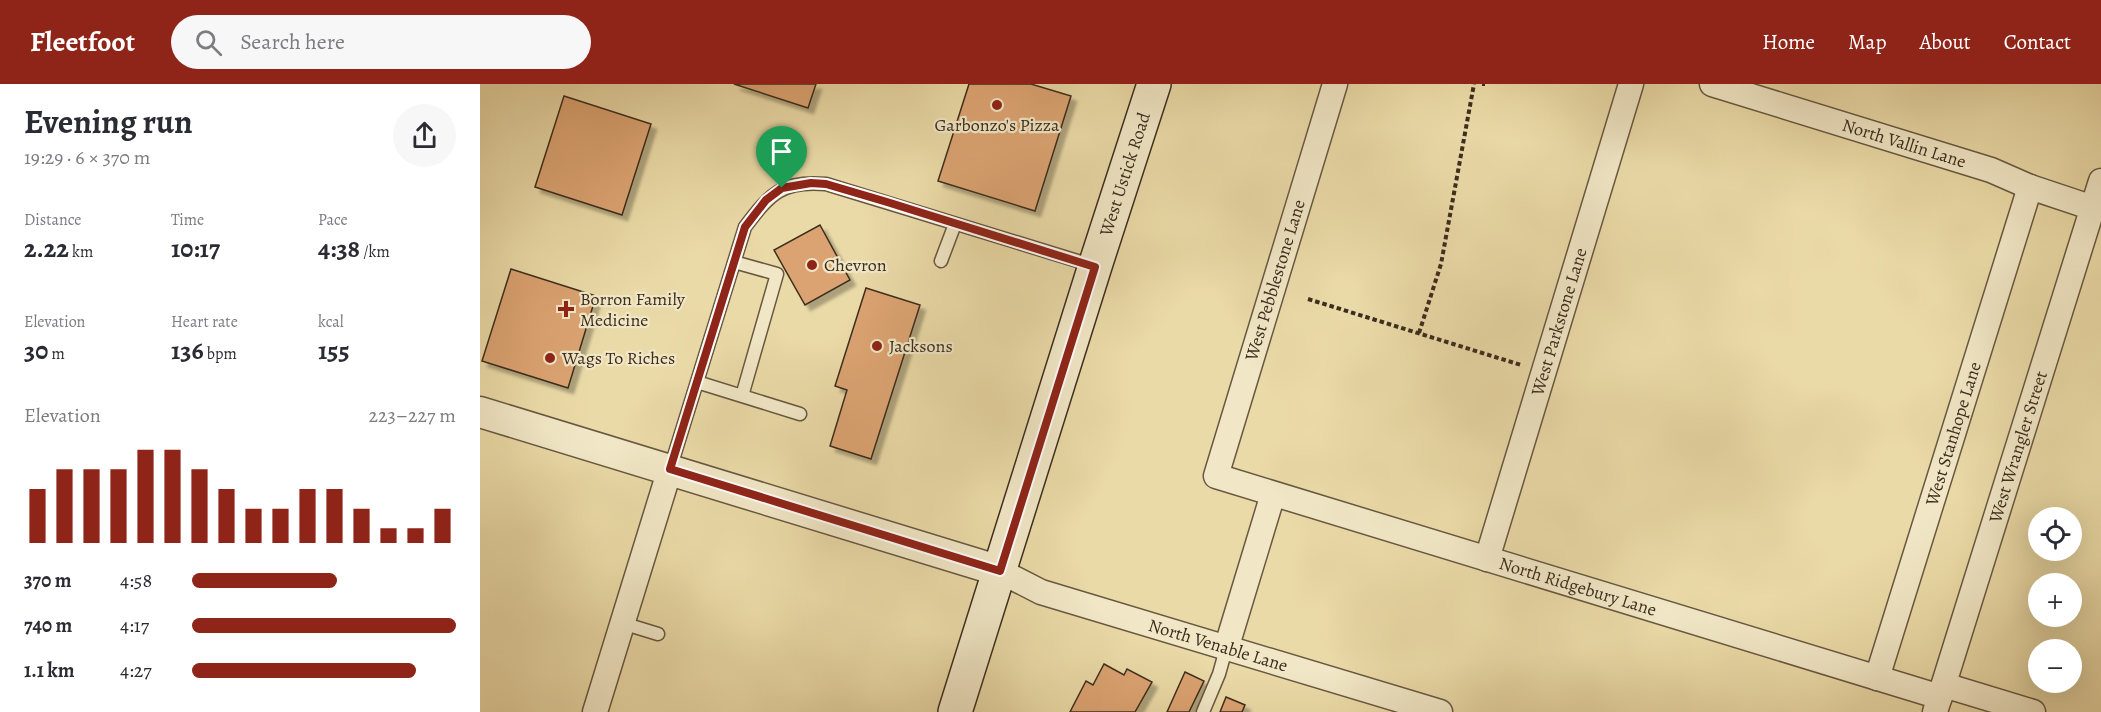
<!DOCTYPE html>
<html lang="en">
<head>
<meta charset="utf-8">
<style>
  :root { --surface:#fff; --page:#f7f7f7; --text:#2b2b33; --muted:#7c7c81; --accent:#8f2418 }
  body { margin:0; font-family:Alegreya,serif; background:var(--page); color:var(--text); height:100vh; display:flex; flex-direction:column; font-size:22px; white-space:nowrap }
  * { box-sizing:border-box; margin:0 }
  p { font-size:20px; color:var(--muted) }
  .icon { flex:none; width:33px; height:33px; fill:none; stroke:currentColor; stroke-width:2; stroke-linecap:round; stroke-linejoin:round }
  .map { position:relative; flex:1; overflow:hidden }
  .sheet { display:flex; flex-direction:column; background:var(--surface); width:480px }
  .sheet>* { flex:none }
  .buttons { position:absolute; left:1548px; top:423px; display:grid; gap:12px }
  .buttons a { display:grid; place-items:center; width:54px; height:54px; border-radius:50%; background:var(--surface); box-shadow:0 6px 24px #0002; font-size:30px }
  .pin { position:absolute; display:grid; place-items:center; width:51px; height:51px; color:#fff; margin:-62px -26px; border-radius:50% 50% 50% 0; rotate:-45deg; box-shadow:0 0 6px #0007 }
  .pin .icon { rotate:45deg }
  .round { display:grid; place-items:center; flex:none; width:63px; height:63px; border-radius:32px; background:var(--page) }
  .overview { display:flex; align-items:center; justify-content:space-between; height:102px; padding:0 24px }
  h1 { font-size:33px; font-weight:700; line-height:45px }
  .stats { display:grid; grid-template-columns:repeat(3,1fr); gap:9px; height:102px; padding:6px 24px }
  .stats div { display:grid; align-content:center }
  .stats b { font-size:26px; font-weight:700 }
  .stats small { font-size:16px; font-weight:400 }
  .stats p { font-size:16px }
  .chart { height:168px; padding:12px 24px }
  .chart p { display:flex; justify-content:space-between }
  .chart svg { width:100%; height:108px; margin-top:6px; stroke:var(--accent); stroke-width:6 }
  ul { padding:0 24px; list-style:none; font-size:20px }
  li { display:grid; grid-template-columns:96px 72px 1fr; align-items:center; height:45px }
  li i { height:15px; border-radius:8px; background:var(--accent) }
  header { display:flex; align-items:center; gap:36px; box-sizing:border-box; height:84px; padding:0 30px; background:var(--accent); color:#fff }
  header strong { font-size:28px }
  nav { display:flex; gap:33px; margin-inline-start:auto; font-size:21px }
  .search { width:420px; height:54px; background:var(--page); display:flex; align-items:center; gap:15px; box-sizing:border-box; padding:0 21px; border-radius:33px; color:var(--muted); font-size:22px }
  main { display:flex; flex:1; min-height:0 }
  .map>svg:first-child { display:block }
  .building { fill:#dca372; stroke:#3c2d1f; stroke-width:1.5; filter:url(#shadow) }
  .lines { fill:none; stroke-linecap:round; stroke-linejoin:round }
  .service-casing { stroke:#685841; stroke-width:15 }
  .minor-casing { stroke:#685841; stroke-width:27 }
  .tertiary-casing { stroke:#685841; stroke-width:33 }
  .secondary-casing { stroke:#3c2d1f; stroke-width:36 }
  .path { stroke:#3c2d1f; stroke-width:4; stroke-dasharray:4.5 3; stroke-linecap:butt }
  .service { stroke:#f1e7c6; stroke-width:12 }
  .minor { stroke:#f1e7c6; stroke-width:24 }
  .tertiary { stroke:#f1e7c6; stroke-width:30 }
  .secondary { stroke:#f1e7c6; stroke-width:33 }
  .route-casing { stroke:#fff; stroke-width:12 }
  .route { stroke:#8f2418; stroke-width:8 }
  .poi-dot { fill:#8f2418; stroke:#f1e7c6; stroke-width:2 }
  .labels { text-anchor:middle; stroke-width:4.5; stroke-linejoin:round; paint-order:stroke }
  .poi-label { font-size:18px; fill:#3c2d1f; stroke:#f1e7c6; text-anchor:start }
  .street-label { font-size:18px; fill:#3c2d1f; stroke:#f1e7c6 }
</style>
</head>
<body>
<header>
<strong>Fleetfoot</strong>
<div class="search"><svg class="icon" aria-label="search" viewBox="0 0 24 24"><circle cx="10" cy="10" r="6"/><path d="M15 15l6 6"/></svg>Search here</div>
<nav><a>Home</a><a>Map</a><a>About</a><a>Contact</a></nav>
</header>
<main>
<section class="sheet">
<div class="overview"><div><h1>Evening run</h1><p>19:29 · 6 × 370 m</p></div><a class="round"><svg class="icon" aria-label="share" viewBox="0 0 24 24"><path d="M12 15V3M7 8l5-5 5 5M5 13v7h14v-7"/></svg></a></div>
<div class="stats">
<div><p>Distance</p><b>2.22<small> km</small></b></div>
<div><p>Time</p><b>10:17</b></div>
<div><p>Pace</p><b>4:38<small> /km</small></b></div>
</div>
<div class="stats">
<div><p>Elevation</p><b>30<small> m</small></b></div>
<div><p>Heart rate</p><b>136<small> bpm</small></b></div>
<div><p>kcal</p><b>155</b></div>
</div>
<div class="chart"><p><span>Elevation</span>223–227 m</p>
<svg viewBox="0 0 160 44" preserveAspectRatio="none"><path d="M5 44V22M15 44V14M25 44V14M35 44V14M45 44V6M55 44V6M65 44V14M75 44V22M85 44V30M95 44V30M105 44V22M115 44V22M125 44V30M135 44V38M145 44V38M155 44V30"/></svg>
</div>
<ul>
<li><b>370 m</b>4:58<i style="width:55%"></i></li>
<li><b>740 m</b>4:17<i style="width:100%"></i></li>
<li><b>1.1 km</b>4:27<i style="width:85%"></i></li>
</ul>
</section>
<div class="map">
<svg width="1621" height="628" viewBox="0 0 1621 628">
  <defs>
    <filter id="shadow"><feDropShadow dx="5.5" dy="5.5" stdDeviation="1.5" flood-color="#0004"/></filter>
  </defs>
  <rect width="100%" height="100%" fill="#eadaa7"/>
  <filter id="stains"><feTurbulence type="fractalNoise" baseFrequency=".00333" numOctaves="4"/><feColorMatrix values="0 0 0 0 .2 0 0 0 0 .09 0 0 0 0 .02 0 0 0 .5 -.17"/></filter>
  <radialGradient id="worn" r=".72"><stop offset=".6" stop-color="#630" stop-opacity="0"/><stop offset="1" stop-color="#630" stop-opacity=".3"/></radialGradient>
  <path class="building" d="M254,0h82l-8,24z
    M489,0h62l40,12 -36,115 -97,-30z
    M84,12l87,28 -29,91 -87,-28z
    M340,141l30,55 -45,25 -31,-55z
    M31,185l85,27 -28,92 -86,-27z
    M386,204l54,17 -49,154 -41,-13 17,-56 -12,-4z
    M624,580l20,11 3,-6 25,13 -17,30h-65l16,-31 7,4z
    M705,588l19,9 -15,31h-22z
    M746,613l19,8 -3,7h-22z"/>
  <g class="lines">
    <defs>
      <path id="service" d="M461,177l14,-37
        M254,178l43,12 -35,122
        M217,298l103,32
        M190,385l75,-242c25,-33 37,-47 81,-43l268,82
        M142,539l36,11
        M723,628l16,-38 7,-25"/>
      <g id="minor">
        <path id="s1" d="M855,0l-119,392 724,221"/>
        <path id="s2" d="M1232,0l279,86 39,17 63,21"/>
        <path id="s3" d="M1007,475l144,-475"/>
        <path id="s4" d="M520,487l41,21 399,120"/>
        <path d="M746,565l47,-155"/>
        <path id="s5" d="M1397,594l153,-491"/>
        <path d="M1464,601l89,27"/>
        <path d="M115,628l75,-243"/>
        <path id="s6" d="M1455,628l166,-531"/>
      </g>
      <path id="tertiary" d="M0,328l520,159"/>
      <g id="secondary">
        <path id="s7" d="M475,628l140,-446 59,-182"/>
      </g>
    </defs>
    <use href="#service" class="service-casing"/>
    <use href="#minor" class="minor-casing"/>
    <use href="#tertiary" class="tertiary-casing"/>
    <use href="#secondary" class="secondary-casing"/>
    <path class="path" d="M1002,0h3
      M828,215l213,66
      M939,249l22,-69 33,-180"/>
    <use href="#service" class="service"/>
    <use href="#minor" class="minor"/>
    <use href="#tertiary" class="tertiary"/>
    <use href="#secondary" class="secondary"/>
  </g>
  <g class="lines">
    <defs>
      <path id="route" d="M331,99l15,1 61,18 208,65 -95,304 -330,-102 75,-242 21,-27 16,-12z"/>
    </defs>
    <use href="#route" class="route-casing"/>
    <use href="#route" class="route"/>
  </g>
  <g class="poi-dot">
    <circle cx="517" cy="21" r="6"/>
    <circle cx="332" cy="181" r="6"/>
    <path d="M83 216h6v6h6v6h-6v6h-6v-6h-6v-6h6z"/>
    <circle cx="397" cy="262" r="6"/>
    <circle cx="70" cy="274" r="6"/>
  </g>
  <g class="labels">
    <g class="poi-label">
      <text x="517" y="47" text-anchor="middle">Garbonzo's Pizza</text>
      <text x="344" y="187">Chevron</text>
      <text x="100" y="221">Borron Family<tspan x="100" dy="21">Medicine</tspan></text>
      <text x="409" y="268">Jacksons</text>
      <text x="82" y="280">Wags To Riches</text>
    </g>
    <g class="street-label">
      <text dy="6" stroke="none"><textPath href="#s2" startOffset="201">North Vallin Lane</textPath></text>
      <text dy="6" stroke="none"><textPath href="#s7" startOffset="564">West Ustick Road</textPath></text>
      <text transform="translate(795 196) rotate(-73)" y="6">West Pebblestone Lane</text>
      <text dy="6" stroke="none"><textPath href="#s3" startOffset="248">West Parkstone Lane</textPath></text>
      <text dy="6" stroke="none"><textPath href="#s5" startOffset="256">West Stanhope Lane</textPath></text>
      <text dy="6" stroke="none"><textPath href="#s6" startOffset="278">West Wrangler Street</textPath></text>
      <text dy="6" stroke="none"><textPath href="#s1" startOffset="788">North Ridgebury Lane</textPath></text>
      <text dy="6" stroke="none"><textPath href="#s4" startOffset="231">North Venable Lane</textPath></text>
    </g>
  </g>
  <rect width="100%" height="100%" filter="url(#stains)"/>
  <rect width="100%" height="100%" fill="url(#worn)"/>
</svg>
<div class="buttons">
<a><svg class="icon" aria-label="locate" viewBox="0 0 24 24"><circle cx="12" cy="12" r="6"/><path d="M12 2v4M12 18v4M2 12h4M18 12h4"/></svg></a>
<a>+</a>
<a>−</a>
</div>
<div class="pin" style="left:302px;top:104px;background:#1e9e55"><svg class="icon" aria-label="arrive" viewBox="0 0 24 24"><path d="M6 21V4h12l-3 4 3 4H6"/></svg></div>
</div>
</main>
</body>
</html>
